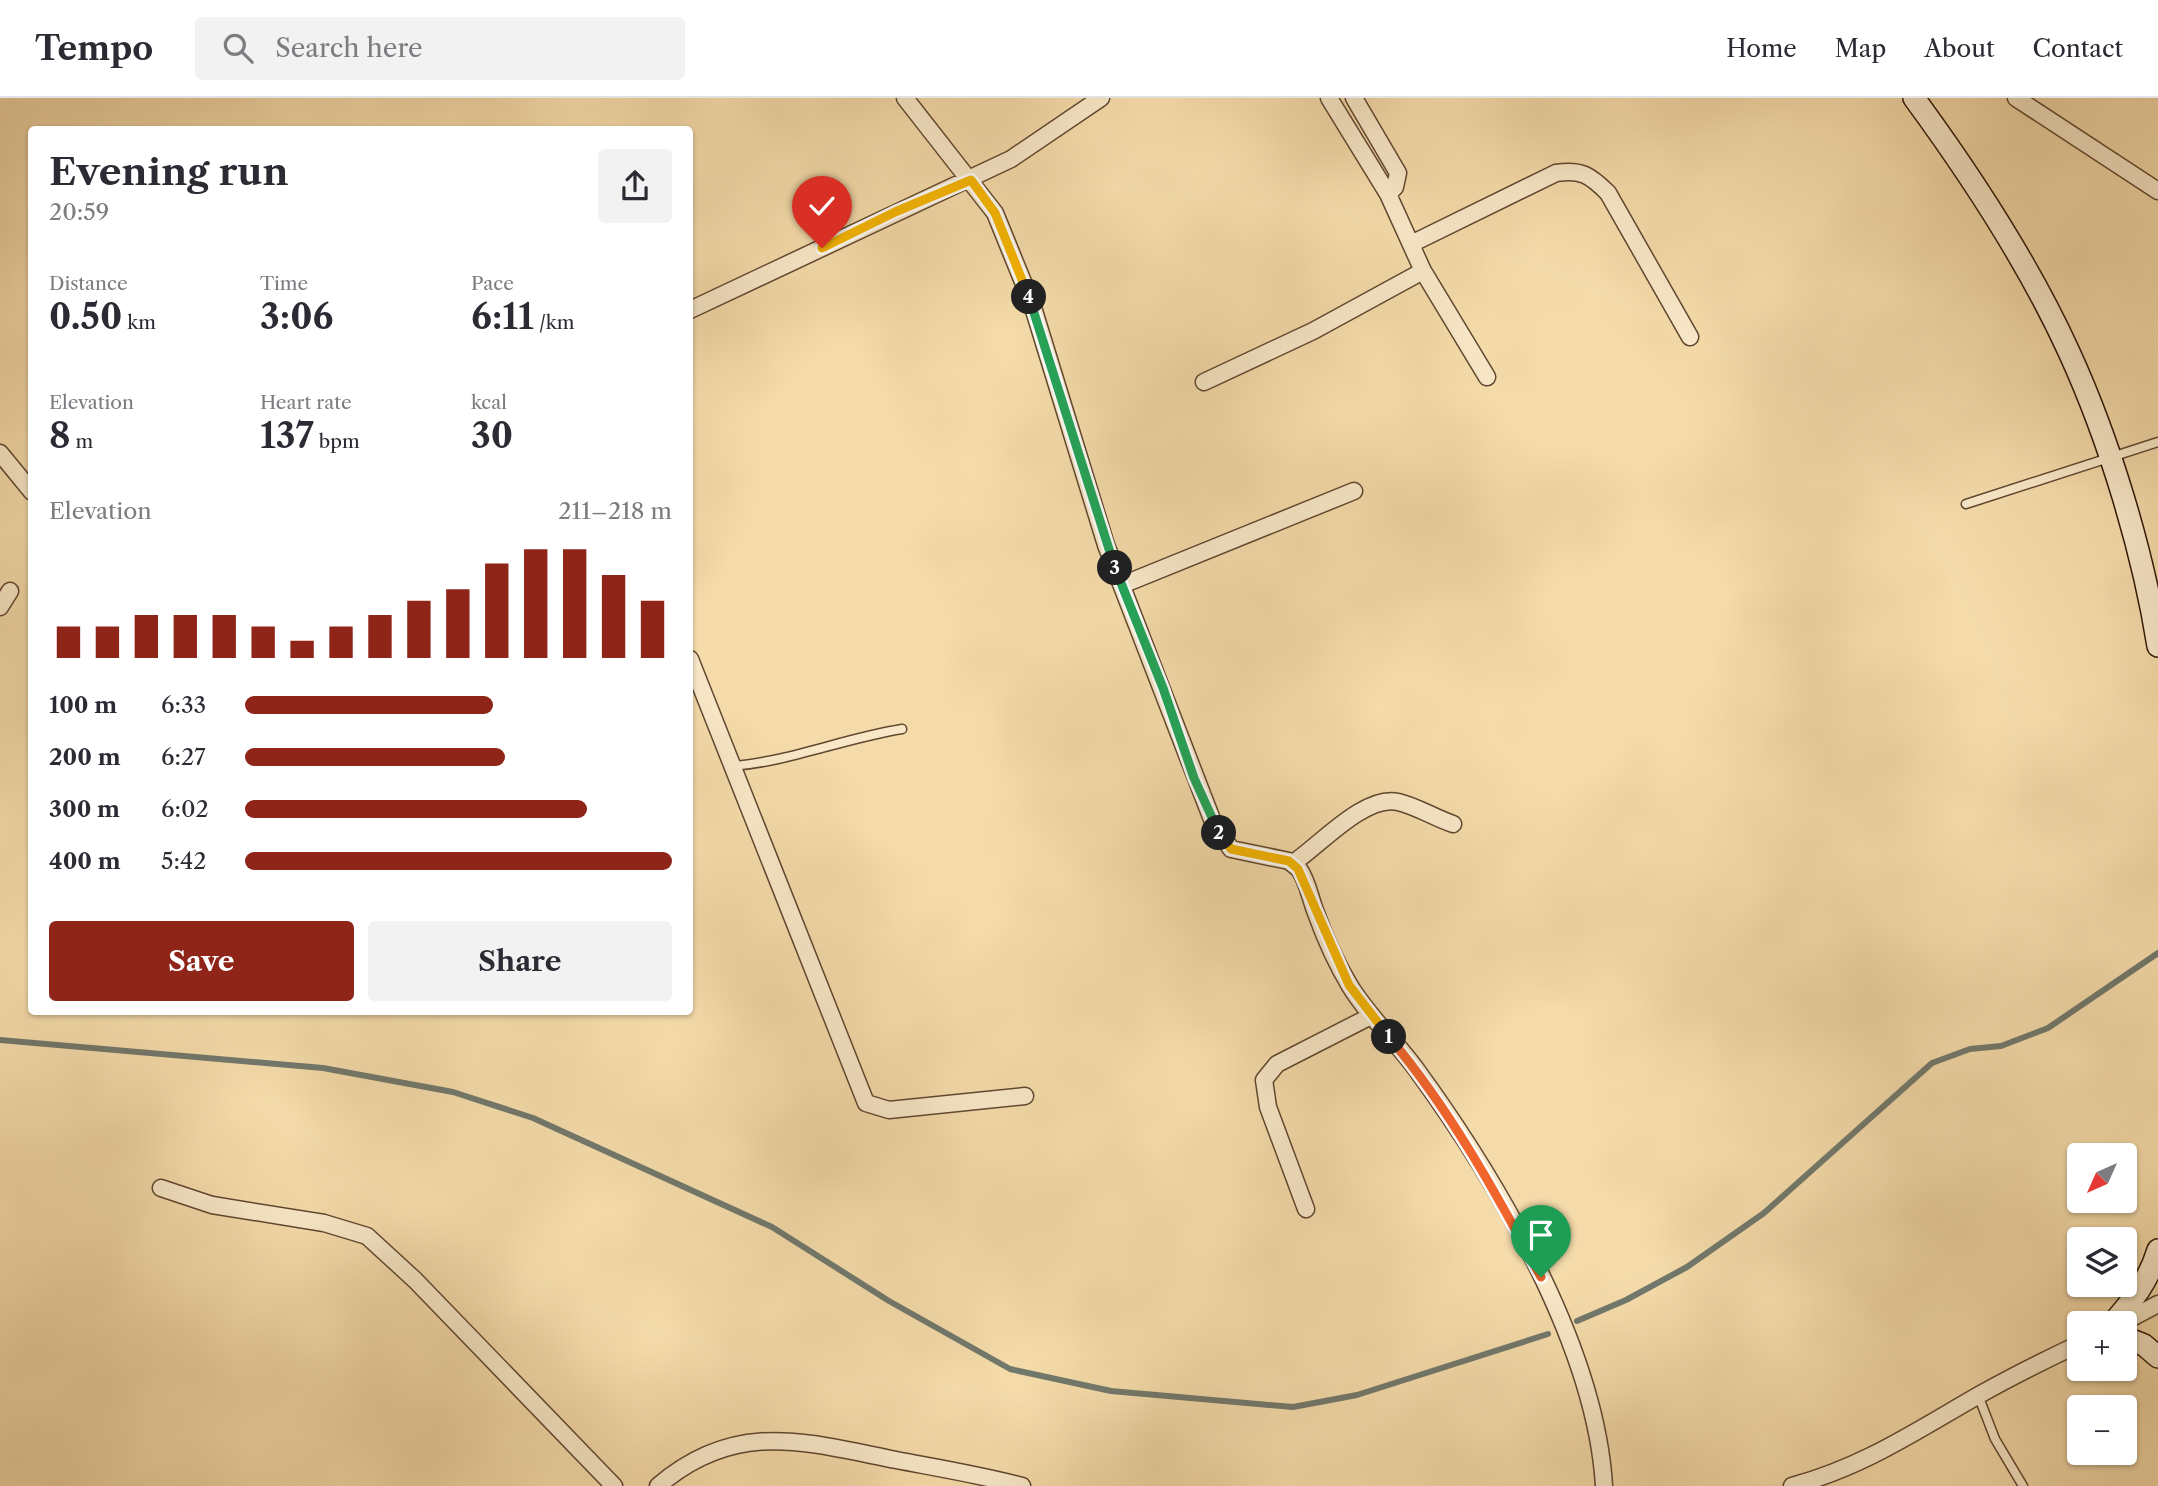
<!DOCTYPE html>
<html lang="en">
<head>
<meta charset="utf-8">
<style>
  :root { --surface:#fff; --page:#f2f2f3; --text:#2b2b33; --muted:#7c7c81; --line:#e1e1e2; --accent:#8f2418 }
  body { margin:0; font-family:"Libre Caslon Text",serif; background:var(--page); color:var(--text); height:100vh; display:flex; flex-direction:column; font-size:26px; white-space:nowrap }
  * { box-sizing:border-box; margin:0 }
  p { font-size:23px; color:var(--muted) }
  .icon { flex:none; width:38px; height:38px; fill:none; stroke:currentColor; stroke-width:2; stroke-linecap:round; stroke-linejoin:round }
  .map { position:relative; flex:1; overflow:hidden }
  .side { position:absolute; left:28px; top:28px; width:665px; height:889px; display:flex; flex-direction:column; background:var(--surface); border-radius:7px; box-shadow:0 2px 5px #0004 }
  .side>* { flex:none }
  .needle { width:46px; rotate:225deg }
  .buttons { position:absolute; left:2067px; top:1045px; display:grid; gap:14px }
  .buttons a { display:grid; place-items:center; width:70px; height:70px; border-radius:7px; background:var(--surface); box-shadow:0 2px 5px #0004; font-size:35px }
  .pin { position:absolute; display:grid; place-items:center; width:60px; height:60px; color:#fff; margin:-72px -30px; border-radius:50% 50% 50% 0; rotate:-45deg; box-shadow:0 0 7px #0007 }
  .pin .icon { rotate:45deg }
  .km { position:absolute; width:35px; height:35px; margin:-18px; border-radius:50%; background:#222; color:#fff; font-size:19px; line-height:35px; text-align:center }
  .round { display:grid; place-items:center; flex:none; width:74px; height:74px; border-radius:7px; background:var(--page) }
  .head { display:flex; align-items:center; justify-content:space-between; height:119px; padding:0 21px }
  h1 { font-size:38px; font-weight:700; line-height:52px }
  .metrics { display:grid; grid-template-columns:repeat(3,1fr); gap:10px; height:119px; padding:7px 21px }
  .metrics div { display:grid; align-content:center }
  .metrics b { font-size:35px; font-weight:700 }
  .metrics small { font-size:19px; font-weight:400 }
  .metrics p { font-size:19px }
  .chart { height:196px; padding:14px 21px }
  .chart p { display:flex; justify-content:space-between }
  .chart svg { width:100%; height:126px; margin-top:7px; stroke:var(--accent); stroke-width:6 }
  .action { display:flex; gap:14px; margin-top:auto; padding:14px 21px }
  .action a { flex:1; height:80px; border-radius:7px; background:var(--accent); color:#fff; font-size:28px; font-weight:700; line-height:80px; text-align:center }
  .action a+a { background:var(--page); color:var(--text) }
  ul { padding:0 21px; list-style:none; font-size:23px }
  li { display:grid; grid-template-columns:112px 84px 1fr; align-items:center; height:52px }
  li i { height:18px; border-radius:9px; background:var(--accent) }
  header { display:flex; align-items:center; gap:42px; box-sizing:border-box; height:98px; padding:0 35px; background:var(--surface); border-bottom:2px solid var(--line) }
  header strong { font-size:33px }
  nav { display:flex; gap:38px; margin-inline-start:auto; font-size:24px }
  .search { width:490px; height:63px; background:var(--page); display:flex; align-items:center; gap:18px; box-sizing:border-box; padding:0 24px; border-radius:7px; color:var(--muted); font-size:26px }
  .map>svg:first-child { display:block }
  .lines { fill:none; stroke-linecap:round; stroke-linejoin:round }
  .stream { stroke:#71786c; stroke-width:6 }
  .lane-casing { stroke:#604730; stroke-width:11 }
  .street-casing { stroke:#604730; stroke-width:19 }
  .secondary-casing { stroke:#2f1607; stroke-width:24 }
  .lane { stroke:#f8e8c8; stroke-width:8 }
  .street { stroke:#f8e8c8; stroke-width:16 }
  .secondary { stroke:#f8e8c8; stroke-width:21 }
  .split-1-casing { stroke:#fff; stroke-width:14 }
  .split-2-casing { stroke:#fff; stroke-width:14 }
  .split-3-casing { stroke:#fff; stroke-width:14 }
  .split-4-casing { stroke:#fff; stroke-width:14 }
  .split-5-casing { stroke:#fff; stroke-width:14 }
  .split-1 { stroke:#f0652b; stroke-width:9 }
  .split-2 { stroke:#f5b400; stroke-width:9 }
  .split-3 { stroke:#22a559; stroke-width:9 }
  .split-4 { stroke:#22a559; stroke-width:9 }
  .split-5 { stroke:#f5b400; stroke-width:9 }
</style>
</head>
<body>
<header>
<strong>Tempo</strong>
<div class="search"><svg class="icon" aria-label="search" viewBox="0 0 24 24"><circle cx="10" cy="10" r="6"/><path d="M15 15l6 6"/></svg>Search here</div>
<nav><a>Home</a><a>Map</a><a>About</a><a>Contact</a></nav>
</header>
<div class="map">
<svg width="2158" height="1388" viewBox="0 0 2158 1388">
  <rect width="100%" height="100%" fill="#f5dbaa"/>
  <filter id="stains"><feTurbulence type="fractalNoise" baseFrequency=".00286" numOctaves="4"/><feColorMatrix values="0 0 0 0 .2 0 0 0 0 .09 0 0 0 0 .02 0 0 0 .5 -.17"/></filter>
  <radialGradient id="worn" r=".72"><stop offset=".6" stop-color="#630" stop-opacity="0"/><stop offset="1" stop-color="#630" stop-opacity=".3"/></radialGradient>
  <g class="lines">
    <path class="stream" d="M0,942l323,28 130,24 80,26 239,109 117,74 121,68 101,22 182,16 64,-12 191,-61
      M1577,1223l49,-21 61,-33 77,-54 168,-150 38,-14 31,-3 47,-18 110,-75"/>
    <defs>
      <path id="lane" d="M1966,406l192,-62
        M732,668c56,-4 113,-28 170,-37
        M1978,1297l17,44 28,47"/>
      <path id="street" d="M905,0l90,115 37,91 74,241 107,277 18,27 58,12 10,8c9,13 11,29 17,44 9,25 20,50 34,73 18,30 45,54 66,83 81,111 180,278 188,417
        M1329,0l59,96 35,77 64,106
        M1354,0l44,75 -3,14 -7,7
        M2016,0l142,93
        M1411,146l145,-71c25,-4 34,2 52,20l82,144
        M690,212l321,-151 90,-61
        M1204,284l109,-51 110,-60
        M0,355l32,39
        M1122,487l232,-94
        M0,509l10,-16
        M690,561l176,444 23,7 136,-14
        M1293,765c26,-17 72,-69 105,-61 18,4 37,16 55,22
        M161,1090l51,17 112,18 43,13 48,44 199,206
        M1306,1111l-38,-102 -4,-27 13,-16 94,-48
        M2122,1225l36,-19
        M658,1388c78,-67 147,-44 238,-26 42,8 85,15 126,26
        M1792,1388c71,-19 124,-55 187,-91 32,-18 66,-35 100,-51"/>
      <path id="secondary" d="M1914,0c58,79 114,164 155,254 40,87 74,199 89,294
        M2113,1225c20,-23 36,-43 45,-73
        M2124,1239l20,8 14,12"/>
    </defs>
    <use href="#lane" class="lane-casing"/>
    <use href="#street" class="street-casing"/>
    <use href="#secondary" class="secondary-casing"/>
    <use href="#lane" class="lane"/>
    <use href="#street" class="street"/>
    <use href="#secondary" class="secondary"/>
  </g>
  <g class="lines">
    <defs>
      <path id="split-1" d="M1389,939c62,74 107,156 152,240"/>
      <path id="split-2" d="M1219,735l12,16 58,12 9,8 51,116 40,52"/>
      <path id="split-3" d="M1115,470l48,120 31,90 25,55"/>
      <path id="split-4" d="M1029,199l86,271"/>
      <path id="split-5" d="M822,150l73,-36 76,-32 24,33 34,84"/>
    </defs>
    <use href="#split-1" class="split-1-casing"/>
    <use href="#split-2" class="split-2-casing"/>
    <use href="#split-3" class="split-3-casing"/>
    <use href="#split-4" class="split-4-casing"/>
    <use href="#split-5" class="split-5-casing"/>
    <use href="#split-1" class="split-1"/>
    <use href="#split-2" class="split-2"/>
    <use href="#split-3" class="split-3"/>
    <use href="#split-4" class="split-4"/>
    <use href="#split-5" class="split-5"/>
  </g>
  <rect width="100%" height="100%" filter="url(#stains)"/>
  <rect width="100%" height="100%" fill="url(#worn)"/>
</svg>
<div class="buttons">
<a><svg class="needle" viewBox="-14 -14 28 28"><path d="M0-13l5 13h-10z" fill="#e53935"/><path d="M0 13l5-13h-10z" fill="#7c7c81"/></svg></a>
<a><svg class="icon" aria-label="layers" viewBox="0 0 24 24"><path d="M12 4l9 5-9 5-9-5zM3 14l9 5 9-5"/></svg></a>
<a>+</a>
<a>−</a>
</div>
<div class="pin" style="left:1541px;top:1179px;background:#1e9e55"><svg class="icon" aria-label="arrive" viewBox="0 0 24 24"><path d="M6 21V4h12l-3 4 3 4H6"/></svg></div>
<div class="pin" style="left:822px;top:150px;background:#d93025"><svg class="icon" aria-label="check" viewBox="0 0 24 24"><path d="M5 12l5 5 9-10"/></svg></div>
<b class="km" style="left:1389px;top:939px">1</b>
<b class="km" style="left:1219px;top:735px">2</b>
<b class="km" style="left:1115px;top:470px">3</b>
<b class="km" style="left:1029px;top:199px">4</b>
<section class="side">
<div class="head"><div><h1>Evening run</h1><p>20:59</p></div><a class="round"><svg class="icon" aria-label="share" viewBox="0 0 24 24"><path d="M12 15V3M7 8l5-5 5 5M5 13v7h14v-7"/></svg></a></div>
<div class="metrics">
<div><p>Distance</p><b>0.50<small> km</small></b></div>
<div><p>Time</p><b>3:06</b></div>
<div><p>Pace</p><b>6:11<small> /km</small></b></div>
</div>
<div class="metrics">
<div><p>Elevation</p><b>8<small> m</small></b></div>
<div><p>Heart rate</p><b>137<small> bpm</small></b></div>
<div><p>kcal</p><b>30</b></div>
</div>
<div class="chart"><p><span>Elevation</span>211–218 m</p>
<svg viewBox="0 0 160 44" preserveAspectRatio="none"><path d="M5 44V33M15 44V33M25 44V29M35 44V29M45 44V29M55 44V33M65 44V38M75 44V33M85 44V29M95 44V24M105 44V20M115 44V11M125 44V6M135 44V6M145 44V15M155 44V24"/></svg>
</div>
<ul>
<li><b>100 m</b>6:33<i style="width:58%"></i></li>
<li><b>200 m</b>6:27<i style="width:61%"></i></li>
<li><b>300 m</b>6:02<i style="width:80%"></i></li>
<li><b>400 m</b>5:42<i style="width:100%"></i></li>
</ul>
<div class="action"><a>Save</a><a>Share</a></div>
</section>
</div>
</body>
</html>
